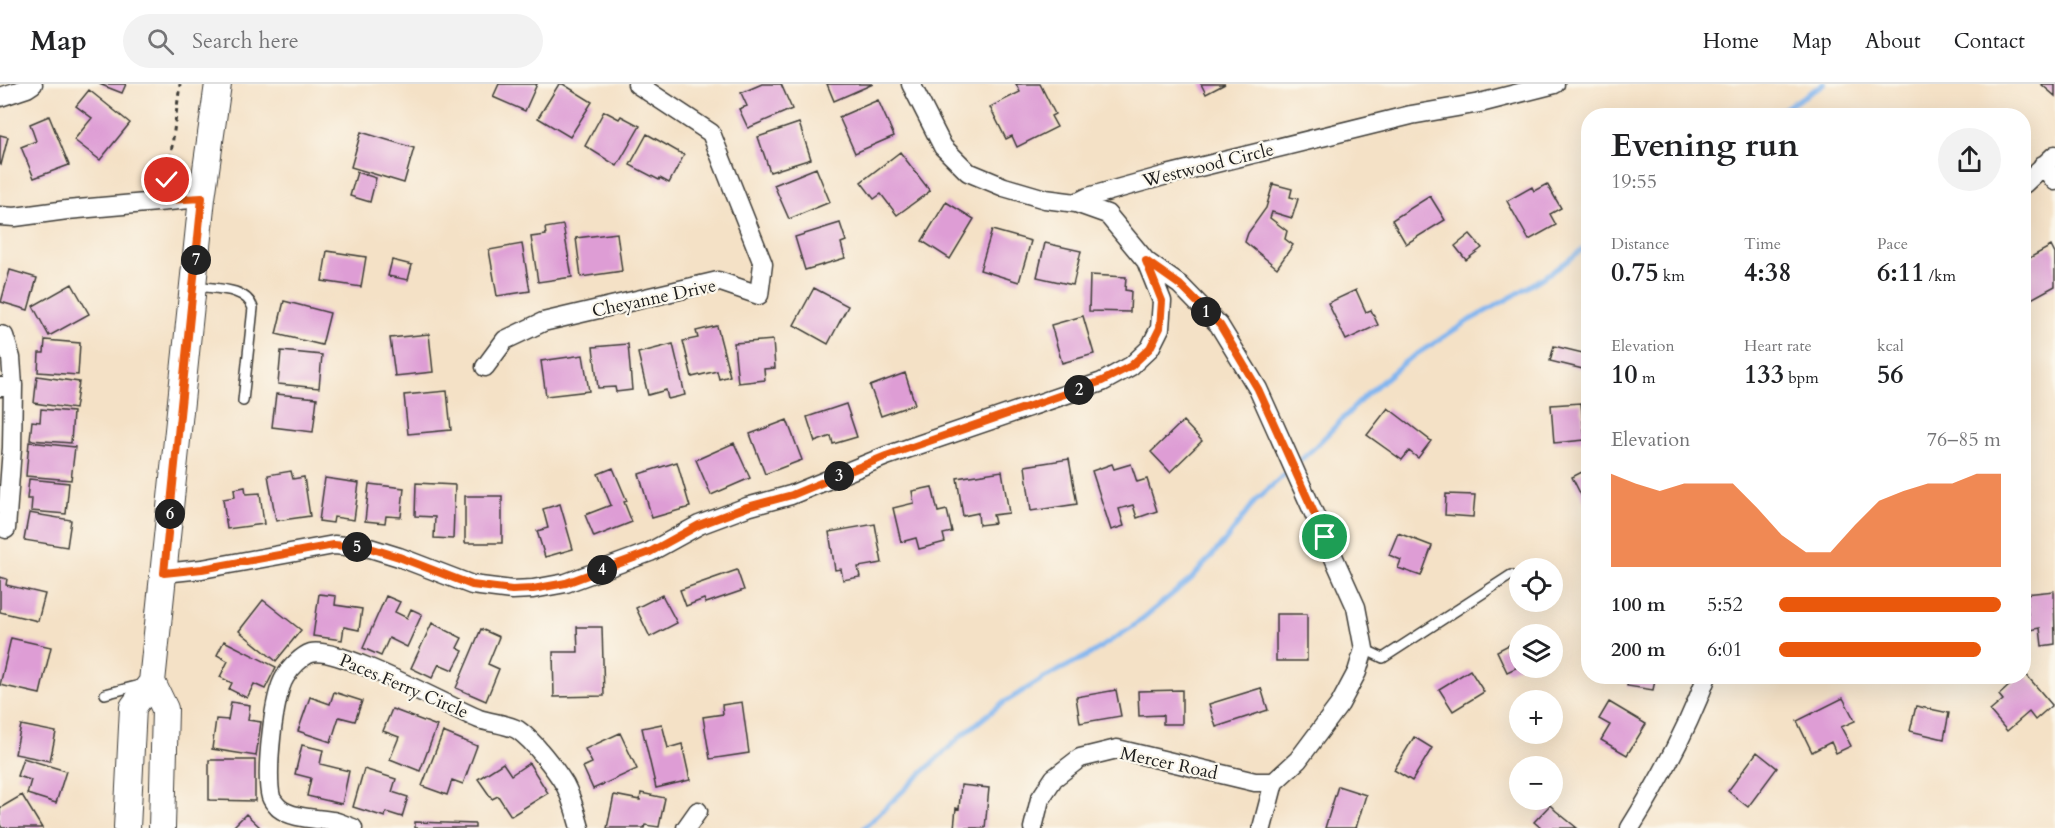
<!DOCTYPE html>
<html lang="en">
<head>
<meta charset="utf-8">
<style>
  :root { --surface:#fff; --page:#f2f2f2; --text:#202124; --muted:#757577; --line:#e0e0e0; --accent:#ea580c }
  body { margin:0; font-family:Cardo,serif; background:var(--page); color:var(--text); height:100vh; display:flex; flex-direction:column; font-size:22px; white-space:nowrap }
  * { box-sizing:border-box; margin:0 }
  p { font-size:20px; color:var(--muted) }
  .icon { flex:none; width:33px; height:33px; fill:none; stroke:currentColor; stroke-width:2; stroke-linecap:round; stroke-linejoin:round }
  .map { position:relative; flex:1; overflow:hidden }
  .details { position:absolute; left:1581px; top:24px; width:450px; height:576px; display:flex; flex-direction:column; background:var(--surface); border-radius:24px; box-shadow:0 6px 24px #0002 }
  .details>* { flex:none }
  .controls { position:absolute; left:1509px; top:474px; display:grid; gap:12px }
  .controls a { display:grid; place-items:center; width:54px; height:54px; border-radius:50%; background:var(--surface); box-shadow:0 6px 24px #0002; font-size:30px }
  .pin { position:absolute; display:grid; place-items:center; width:51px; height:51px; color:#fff; margin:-26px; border:3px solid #fff; border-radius:50%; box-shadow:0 2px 6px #0007 }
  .km { position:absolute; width:30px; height:30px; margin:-15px; border-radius:50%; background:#222; color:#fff; font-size:16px; line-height:30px; text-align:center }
  .round { display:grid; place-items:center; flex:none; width:63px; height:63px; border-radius:32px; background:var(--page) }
  .head { display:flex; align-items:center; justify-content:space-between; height:102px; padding:0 30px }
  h1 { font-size:33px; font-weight:600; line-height:45px }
  .stats { display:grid; grid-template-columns:repeat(3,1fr); gap:9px; height:102px; padding:6px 30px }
  .stats div { display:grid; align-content:center }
  .stats b { font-size:26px; font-weight:600 }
  .stats small { font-size:16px; font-weight:400 }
  .stats p { font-size:16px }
  .chart { height:168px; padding:12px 30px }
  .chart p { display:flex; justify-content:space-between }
  .chart svg { width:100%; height:108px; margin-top:6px; fill:var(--accent); opacity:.7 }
  ul { padding:0 30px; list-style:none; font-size:20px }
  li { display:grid; grid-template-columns:96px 72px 1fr; align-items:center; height:45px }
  li i { height:15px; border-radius:8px; background:var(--accent) }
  header { display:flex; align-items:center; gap:36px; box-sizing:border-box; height:84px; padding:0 30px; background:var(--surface); border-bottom:2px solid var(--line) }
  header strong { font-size:28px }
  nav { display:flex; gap:33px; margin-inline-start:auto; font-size:21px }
  .search { width:420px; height:54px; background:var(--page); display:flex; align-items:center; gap:15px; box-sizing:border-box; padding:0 21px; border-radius:33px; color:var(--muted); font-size:22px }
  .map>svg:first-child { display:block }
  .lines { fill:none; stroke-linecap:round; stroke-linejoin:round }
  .stream { stroke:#81b5ef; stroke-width:5 }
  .building { fill:#de9dd5 }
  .service-casing { stroke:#3c3a36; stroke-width:12 }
  .minor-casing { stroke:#3c3a36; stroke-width:21 }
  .secondary-casing { stroke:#3c3a36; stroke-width:28 }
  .path { stroke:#3c3a36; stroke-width:3; stroke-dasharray:4.5 4.5; stroke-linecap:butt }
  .service { stroke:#fff; stroke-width:9 }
  .minor { stroke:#fff; stroke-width:18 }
  .secondary { stroke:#fff; stroke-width:26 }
  .route-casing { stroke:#fff; stroke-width:12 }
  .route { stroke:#ea580c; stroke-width:8 }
  .labels { text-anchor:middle; stroke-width:4.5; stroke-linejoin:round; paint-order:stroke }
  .street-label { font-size:18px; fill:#1c1c1c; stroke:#fbf7ec }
</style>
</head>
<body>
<header>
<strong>Map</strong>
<div class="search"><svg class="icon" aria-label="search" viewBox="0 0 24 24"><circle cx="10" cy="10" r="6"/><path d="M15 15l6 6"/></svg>Search here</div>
<nav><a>Home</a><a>Map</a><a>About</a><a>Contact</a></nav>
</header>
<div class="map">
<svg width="2055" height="744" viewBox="0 0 2055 744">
  <rect width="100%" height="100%" fill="#fbf7ec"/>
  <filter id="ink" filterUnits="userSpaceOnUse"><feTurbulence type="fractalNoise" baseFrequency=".0167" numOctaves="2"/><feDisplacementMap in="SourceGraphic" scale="12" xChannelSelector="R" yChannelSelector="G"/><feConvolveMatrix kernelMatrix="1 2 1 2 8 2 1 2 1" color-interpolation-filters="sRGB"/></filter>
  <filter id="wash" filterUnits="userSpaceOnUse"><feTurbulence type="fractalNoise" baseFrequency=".008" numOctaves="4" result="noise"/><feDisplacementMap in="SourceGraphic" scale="24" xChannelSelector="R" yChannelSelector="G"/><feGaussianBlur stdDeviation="1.35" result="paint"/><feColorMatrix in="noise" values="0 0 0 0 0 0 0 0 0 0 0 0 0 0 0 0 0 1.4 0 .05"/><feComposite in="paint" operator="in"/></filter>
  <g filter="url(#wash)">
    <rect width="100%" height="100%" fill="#f4e1c6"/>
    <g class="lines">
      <path class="stream" d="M1772,32l52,-32
        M864,744l97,-92 39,-31 44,-27 45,-23 43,-28 59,-48 35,-39 30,-40 57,-51 54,-55 39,-33 64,-41 45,-25 43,-27 30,-23"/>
    </g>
    <g id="blocks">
      <path class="building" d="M99,0h27l-4,9z
        M499,0h38l-12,27 -32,-14z
        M559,0h4l29,18 -22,35 -32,-19z
        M762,0h19l11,25 -44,19 -9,-19 8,-3 -6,-13z
        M827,0h46l-39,17z
        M1016,0h24l15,30 -4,2 6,11 -40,20 -5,-11 -6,3 -16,-32 30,-15z
        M1201,0h24l-19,10z
        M2041,0h14v12z
        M89,6l41,33 -30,37 -26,-20 18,-22 -16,-12z
        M878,16l16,36 -39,17 -16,-36z
        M604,27l15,8 2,-3 19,10 -23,40 -32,-20z
        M49,32l20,49 -35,13 -13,-31 15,-6 -6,-17z
        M799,39l12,36 -41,13 -12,-35z
        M361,48l53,16 -10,35 -53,-16z
        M647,50l37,21 -15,28 -9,-5 -1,2 -29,-15z
        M0,51l8,2 -7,28 -1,-1z
        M900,68l30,39 -33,24 -16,-21 -7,5 -13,-17z
        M816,84l14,34 -41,17 -15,-34z
        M357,88l19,6 -6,24 -20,-6z
        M1273,100l19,5 -2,8 8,2 -6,19 -20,-6 -2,6 17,13 -2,8 8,6 -16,23 -32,-26 3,-9 18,-25z
        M1547,100l14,24 -11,6 6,11 -27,15 -22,-39 25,-14 2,4z
        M1430,112l15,24 -39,24 -14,-24z
        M946,118l28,17 -24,40 -28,-18z
        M840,139l6,18 -5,2 4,15 -40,12 -10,-33z
        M563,141l9,52 -34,5 -7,-45 15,-2 -1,-7z
        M992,146l39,11 -12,41 -39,-12z
        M617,149l5,38 -41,6 -5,-39z
        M1470,150l12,14 -16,12 -11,-14z
        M1045,159l36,8 -8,34 -36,-8z
        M522,160l8,47 -33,5 -8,-46z
        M2051,162l4,8v32l-31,17v-42z
        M327,167l39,6 -5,30 -39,-6z
        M392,176l20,5 -4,15 -20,-4z
        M10,186l27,8 -9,32 -27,-8z
        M1090,191l36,2 -1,13 6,1 -1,21 -41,-1z
        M72,200l17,30 -40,22 -16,-30z
        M814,204l34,18 -20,38 -34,-19z
        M1356,206l10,22 5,-2 7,15 -32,15 -18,-37z
        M284,217l46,12 -8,32 -46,-11z
        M1083,232l11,38 -32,9 -11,-38z
        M717,242l13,50 -11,3 -2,-8 -25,6 -9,-36 15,-3 -2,-7z
        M429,250l4,38 -38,4 -5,-38z
        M45,256l35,3 -2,32 -40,-3 1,-19h5z
        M773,256l2,28 -11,1 1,11 -27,3 -4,-40z
        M628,260l4,46 -16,2 -1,-5 -17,1 -5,-41z
        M673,260l12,51 -17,4 -2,-9 -18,5 -10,-42z
        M1554,262l33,8 -4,15 -33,-8z
        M281,267l41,4 -3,33 -41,-4z
        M583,271l6,36 -43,5 -5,-35z
        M905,289l10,31 -34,12 -11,-30z
        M37,292l42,6 -4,27 -41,-6z
        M447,307l4,39 -43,4 -4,-39z
        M276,310l41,4 -4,34 -41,-5z
        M1581,319l4,37 -31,3 -3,-38z
        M846,320l11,33 -24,7 -2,-8 -16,6 -8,-25z
        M1388,324l43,33 -13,17 -9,-7 -7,9 -35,-25z
        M41,325l32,3 -2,31 -41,-3 2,-19 8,1z
        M787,336l15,40 -37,14 -15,-40z
        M1183,337l19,20 -32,31 -19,-20z
        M29,358l46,5 -4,33 -45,-4z
        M734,359l16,35 -39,17 -15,-35z
        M1069,375l8,45 -46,7 -6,-45z
        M677,378l13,45 -38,11 -13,-44z
        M1112,380l2,5 17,-5 6,18 10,-3 10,32 -20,7 -4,-13 -14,4 5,17 -13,4 -19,-59z
        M613,384l14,33 -3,1 8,20 -38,15 -9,-22 26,-10 -13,-31z
        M1588,385v40l-16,-32z
        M291,387l2,8 11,-2 6,39 -34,5 -8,-46z
        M1002,387l7,42 -16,2 2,8 -16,2 -1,-12 -15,3 -6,-38z
        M325,394l34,5 -5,37 -20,-3 -1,6 -14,-2z
        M29,395l40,4 -3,31 -35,-3 1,-12h-5z
        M416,399l39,2 -2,54 -19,-1 1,-21 -20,-1z
        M369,400l35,4 -3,29 -15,-1 -1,7 -20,-2z
        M245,403l1,7 14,-1 4,31 -37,5 -4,-30 12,-2 -1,-8z
        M932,403l6,25 9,-2 5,22 -9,2 2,8 -26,7 -3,-11 -15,4 -8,-34 21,-5 -2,-12z
        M1446,410l29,1 -2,22 -28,-2z
        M465,412h37v47h-37z
        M560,420l13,45 -28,8 -8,-26 11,-3 -5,-19z
        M29,429l42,7 -4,27 -43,-7z
        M875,440l7,39 -24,4 2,10 -17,3 -2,-11 -6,1 -6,-38z
        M1398,449l34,13 -11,30 -23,-8 3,-8 -12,-5z
        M737,486l7,20 -38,13 -2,-4 -18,7 -6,-16z
        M0,493l7,2 -1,6 39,9 -7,27 -38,-9z
        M2054,507l1,53 -13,2 -2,-18 -10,2 -5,-36z
        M319,510l17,2 -1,9 27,4 -3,21 -15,-3 -2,13 -29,-4z
        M662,511l15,28 -27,14 -14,-29z
        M386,512l14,6 -5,10 12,6 4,-9 11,5 -15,33 -18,-9 -8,18 -18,-8z
        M263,516l38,30 -25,31 -37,-30z
        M1276,530h31v47h-31z
        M432,539l30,15 -5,10 6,3 -10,19 -14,-6 -7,14 -21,-10z
        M577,543h25l2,69 -50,1 -1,-45h25z
        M481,545l18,8 -11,27 11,5 -13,32 -30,-13z
        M11,554l40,9 -11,47 -40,-9z
        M1520,555v27l-13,6 -10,-21z
        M224,557l52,26 -11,22 -11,-5 -7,14 -18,-9 3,-6 -12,-6 8,-16 -11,-6z
        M1470,586l14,22 -31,19 -14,-22z
        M2024,588l28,33 -17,15 -6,-8 -22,19 -17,-20 13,-11 -4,-5 21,-19h4z
        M1629,592h27l-3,14 -26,-4z
        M1261,604l7,22 -52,17 -7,-23z
        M1116,606l5,26 -41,7 -4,-26z
        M1182,606v34h-19v-9l-24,1 -1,-25z
        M334,608l28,9 -7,20 -16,-4 -8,25 -33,-11 12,-34 20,7z
        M1843,614l12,23 -14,6 10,19 -15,7 -5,-11 -19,10 -15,-31z
        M231,618l19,3 -2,15 13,2 -5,34 -44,-7 4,-30 12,1z
        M742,618l7,51 -39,6 -7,-42 20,-3 -1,-9z
        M1609,618l37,22 -19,31 -26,-15 9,-15 -11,-6z
        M1916,622l33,7 -5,26 -34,-8z
        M392,625l45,17 -17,45 -30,-12 9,-22 -16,-6z
        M662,640l6,24 14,-4 8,36 -34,8 -14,-60z
        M21,641l35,7 -6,29 -35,-7z
        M443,648l34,14 -14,38 -11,-4 -5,15 -25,-9z
        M620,649l17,36 -44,20 -10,-22 9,-4 -7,-14z
        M1414,653l18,11 -20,33 -18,-11z
        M302,661l21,5 -3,14 29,7 -7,33 -35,-8 4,-18 -16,-4z
        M1757,668l20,16 -29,39 -20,-16z
        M23,674l43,13 -10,32 -29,-9 4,-14 -14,-4z
        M209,676h46v41l-46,-1z
        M503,679l8,12 18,-12 19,30 -37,23 -13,-20 -6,3 -14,-20z
        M364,685l32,10 -4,13 16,5 -6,20 -16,-5 -1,5 -32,-10z
        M961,701l28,3 -4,40h-31l2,-20 3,1z
        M1338,702l28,9 -10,33h-31z
        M641,709l24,5 -6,29 -14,-2 -1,3h-37l7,-33 26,5z
        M22,711l20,33h-40l-2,-3v-17z
        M1550,721l6,6 21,17h-36l-7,-6z
        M246,730l15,14h-29z
        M415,738l60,2v4h-60z"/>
    </g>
  </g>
  <g filter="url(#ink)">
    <use href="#blocks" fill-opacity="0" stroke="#3c3a36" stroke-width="1.5"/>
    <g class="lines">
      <defs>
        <path id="service" d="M196,202c19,3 50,1 57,22l-10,93
          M1364,565l19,9 128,-83
          M105,610l39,-10"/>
        <path id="minor" d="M911,0l32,63 25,25 36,15 41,12 31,4 12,-6 79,-22 244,-60 69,-12 75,-19
          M0,13l27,-9 6,-4
          M2043,81l12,16
          M2024,100l31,-29
          M1076,119l31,11 39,47 34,24 39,40 39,64 98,218 8,42 -7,23 -17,32 -42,56 -24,22 -12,46
          M0,132l15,1 52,-7 135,-12
          M0,251l4,1 7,22 2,27 -13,2
          M485,283l20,-27 38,-18 175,-41 41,14 4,-31 -52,-131 -74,-49
          M6,445l6,-81 1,-63
          M164,489l38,-4 132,-24 36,3 29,9 73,28 40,5 21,-1 33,-6 84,-31 49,-27 48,-18 44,-12 95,-39 216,-74 29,-16 19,-18 10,-20 2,-27 -16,-40
          M353,744c-7,-2 -14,-6 -21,-7 -17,-3 -39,-2 -53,-13 -2,-2 -7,-8 -8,-11 -6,-21 2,-102 14,-120 5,-9 17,-21 26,-24 28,-7 136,53 168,66 12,4 28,5 39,11 15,10 38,40 47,55 7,13 11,29 15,43
          M686,744l12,-17
          M1033,744l7,-29 14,-21 26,-20 37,-9 138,33h19
          M1630,744c30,-48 57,-98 77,-152"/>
        <path id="secondary" d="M152,598l13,27 -3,119
          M127,744l6,-121 19,-25 50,-484 16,-114"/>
      </defs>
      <use href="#service" class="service-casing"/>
      <use href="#minor" class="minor-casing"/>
      <use href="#secondary" class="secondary-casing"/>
      <path class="path" d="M167,101l13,-101"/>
      <use href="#service" class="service"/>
      <use href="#minor" class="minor"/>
      <use href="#secondary" class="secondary"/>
    </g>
  </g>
  <g class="lines" filter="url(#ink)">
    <defs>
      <path id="route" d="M167,96v20l35,-2 -38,375 38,-4 132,-24 36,3 29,9 73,28 40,5 21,-1 33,-6 84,-31 49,-27 48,-18 45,-12 94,-39 216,-75 29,-15 19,-18 10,-20 2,-27 -16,-40 34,24 40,40 38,64 67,148"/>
    </defs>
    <use href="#route" class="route-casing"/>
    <use href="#route" class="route"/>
  </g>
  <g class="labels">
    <g class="street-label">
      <text transform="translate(1208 81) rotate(-14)" y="6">Westwood Circle</text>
      <text transform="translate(654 214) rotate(-12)" y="6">Cheyanne Drive</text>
      <text transform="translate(404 602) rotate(23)" y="6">Paces Ferry Circle</text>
      <text transform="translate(1169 679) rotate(12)" y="6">Mercer Road</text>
    </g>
  </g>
</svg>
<div class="controls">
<a><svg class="icon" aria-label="locate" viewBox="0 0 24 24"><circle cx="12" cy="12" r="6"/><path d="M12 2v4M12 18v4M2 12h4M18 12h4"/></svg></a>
<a><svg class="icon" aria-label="layers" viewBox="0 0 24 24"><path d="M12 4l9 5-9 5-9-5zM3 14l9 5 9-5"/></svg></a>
<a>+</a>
<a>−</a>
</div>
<div class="pin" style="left:1325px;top:453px;background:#1e9e55"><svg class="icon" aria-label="arrive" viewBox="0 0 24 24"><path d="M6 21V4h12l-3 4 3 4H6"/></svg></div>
<div class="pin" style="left:167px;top:96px;background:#d93025"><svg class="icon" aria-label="check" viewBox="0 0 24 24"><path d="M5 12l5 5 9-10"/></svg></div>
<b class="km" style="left:1206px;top:228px">1</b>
<b class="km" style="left:1079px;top:306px">2</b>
<b class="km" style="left:839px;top:392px">3</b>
<b class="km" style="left:602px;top:486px">4</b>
<b class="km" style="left:357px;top:463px">5</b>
<b class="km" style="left:170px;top:430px">6</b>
<b class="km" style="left:196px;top:176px">7</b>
<section class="details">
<div class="head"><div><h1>Evening run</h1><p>19:55</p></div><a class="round"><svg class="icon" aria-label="share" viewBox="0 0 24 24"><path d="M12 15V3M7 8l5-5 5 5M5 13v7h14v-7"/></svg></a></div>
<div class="stats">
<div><p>Distance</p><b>0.75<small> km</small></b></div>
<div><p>Time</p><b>4:38</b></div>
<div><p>Pace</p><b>6:11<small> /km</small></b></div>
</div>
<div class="stats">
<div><p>Elevation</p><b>10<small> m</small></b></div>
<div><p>Heart rate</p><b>133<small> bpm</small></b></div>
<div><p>kcal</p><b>56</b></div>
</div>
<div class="chart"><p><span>Elevation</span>76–85 m</p>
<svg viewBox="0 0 160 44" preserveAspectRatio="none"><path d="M0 44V6L10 10L20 13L30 10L40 10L50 10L60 20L70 31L80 38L90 38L100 27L110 17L120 13L130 10L140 10L150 6L160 6V44z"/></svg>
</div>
<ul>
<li><b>100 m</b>5:52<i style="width:100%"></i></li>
<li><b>200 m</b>6:01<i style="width:91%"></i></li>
</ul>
</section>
</div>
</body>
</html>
